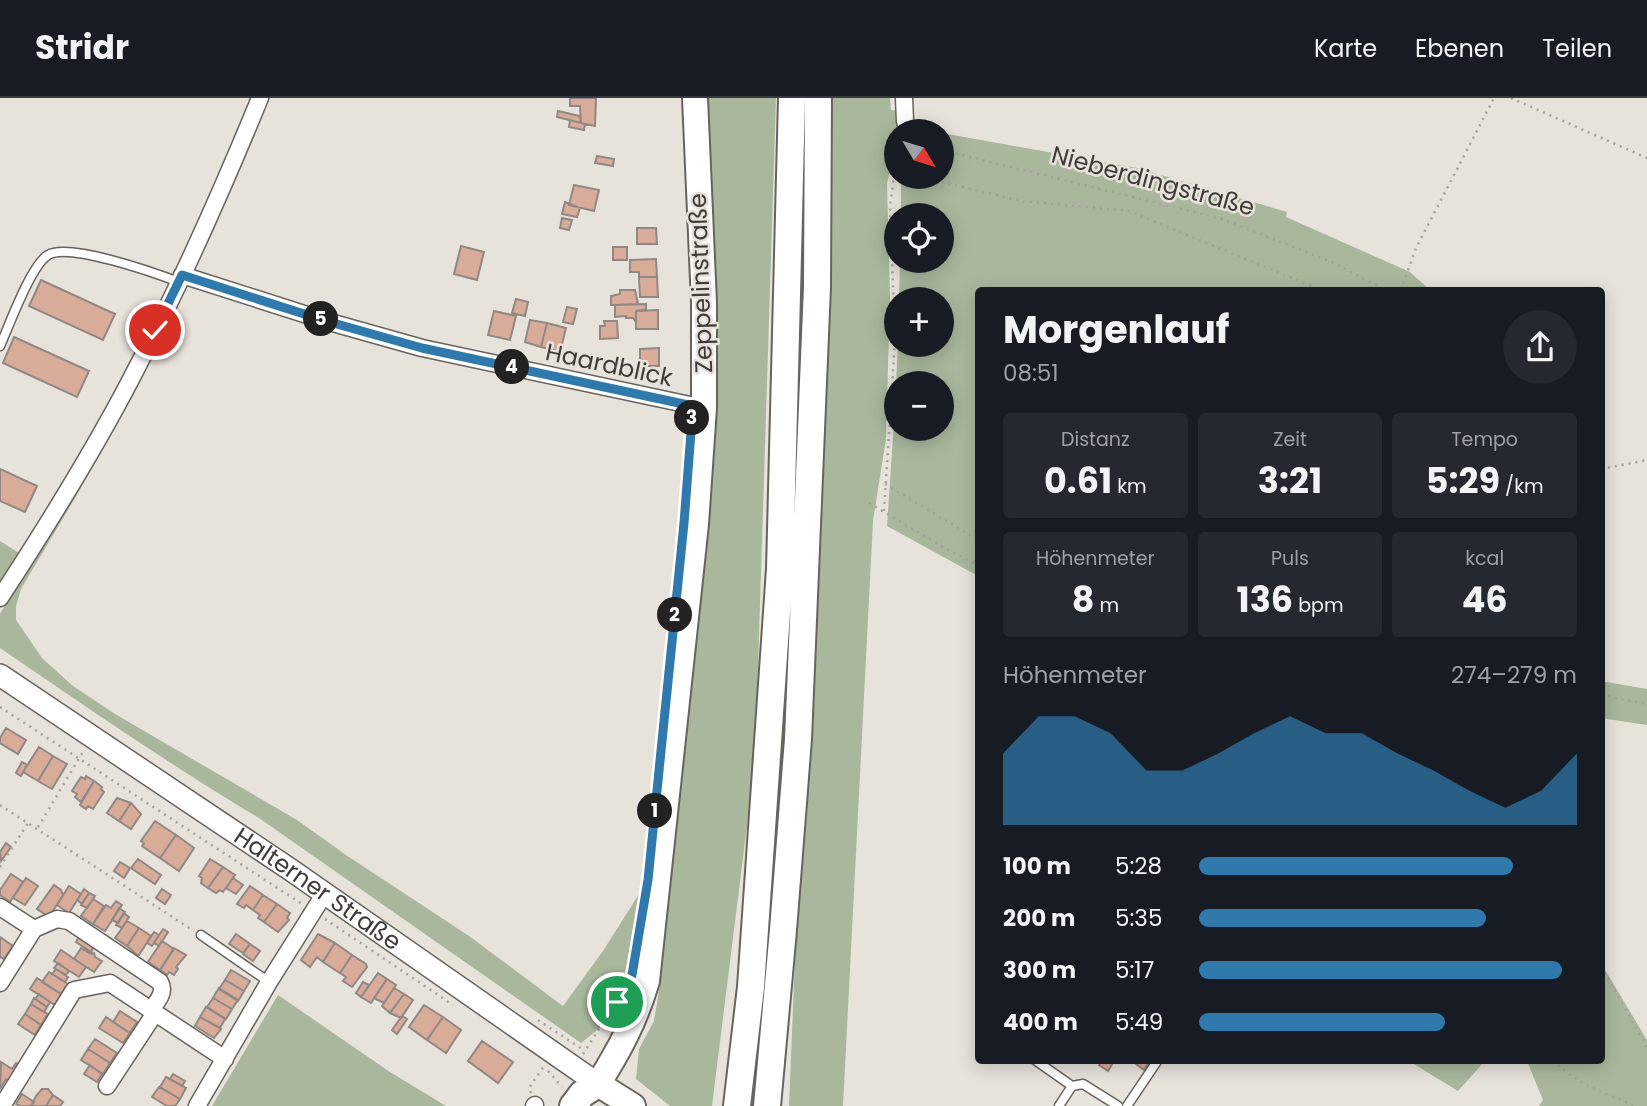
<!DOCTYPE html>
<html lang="de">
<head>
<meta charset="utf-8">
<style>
  :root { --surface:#171b24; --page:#242831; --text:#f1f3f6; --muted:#9ea1a6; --line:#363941; --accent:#3079ad }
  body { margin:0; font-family:Poppins,sans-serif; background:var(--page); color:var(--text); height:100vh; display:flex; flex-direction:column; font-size:26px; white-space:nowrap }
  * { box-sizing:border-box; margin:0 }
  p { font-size:23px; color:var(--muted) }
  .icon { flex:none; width:38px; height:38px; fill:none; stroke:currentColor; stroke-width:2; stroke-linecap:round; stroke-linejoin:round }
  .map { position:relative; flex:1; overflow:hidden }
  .panel { position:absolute; left:975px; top:189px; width:630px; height:777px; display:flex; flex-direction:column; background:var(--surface); border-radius:7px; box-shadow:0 4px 18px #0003 }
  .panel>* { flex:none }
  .needle { width:46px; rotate:128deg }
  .buttons { position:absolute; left:884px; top:21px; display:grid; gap:14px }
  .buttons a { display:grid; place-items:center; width:70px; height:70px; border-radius:50%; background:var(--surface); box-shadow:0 4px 18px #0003; font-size:35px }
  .pin { position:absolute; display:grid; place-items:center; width:60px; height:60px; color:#fff; margin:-30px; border:4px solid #fff; border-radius:50%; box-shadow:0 2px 7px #0007 }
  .km { position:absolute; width:35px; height:35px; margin:-18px; border-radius:50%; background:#222; color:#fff; font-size:19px; line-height:35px; text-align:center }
  .round { display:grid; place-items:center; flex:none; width:74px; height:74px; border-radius:37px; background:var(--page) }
  .headline { display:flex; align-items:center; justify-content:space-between; height:119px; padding:0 28px }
  h1 { font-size:38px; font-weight:700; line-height:52px }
  .stats { display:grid; grid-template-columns:repeat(3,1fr); gap:10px; height:119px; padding:7px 28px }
  .stats div { display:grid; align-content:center; border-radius:7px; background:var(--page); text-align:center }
  .stats b { font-size:35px; font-weight:700 }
  .stats small { font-size:19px; font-weight:400 }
  .stats p { font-size:19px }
  .chart { height:196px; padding:14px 28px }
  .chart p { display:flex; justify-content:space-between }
  .chart svg { width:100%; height:126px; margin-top:7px; fill:var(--accent); opacity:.7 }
  ul { padding:0 28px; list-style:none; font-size:23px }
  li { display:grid; grid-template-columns:112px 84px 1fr; align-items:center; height:52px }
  li i { height:18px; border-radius:9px; background:var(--accent) }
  header { display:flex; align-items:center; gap:42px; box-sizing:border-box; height:98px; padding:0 35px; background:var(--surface); border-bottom:2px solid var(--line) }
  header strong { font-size:33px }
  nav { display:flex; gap:38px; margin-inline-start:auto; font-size:24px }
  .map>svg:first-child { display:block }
  .green { fill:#a9b89d }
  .building { fill:#d9ac9a; stroke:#918885; stroke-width:2 }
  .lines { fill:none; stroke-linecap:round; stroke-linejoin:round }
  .service-casing { stroke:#68645d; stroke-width:11 }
  .minor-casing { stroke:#68645d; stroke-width:19 }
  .secondary-casing { stroke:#68645d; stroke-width:24 }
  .primary-casing { stroke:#68645d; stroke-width:28 }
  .trunk-casing { stroke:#68645d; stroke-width:30 }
  .path { stroke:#a6a29c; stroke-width:2.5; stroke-dasharray:2 5; stroke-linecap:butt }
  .service { stroke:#fff; stroke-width:8 }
  .minor { stroke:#fff; stroke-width:16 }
  .secondary { stroke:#fff; stroke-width:21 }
  .primary { stroke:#fff; stroke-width:24 }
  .trunk { stroke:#fff; stroke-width:26 }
  .route-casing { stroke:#fff; stroke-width:14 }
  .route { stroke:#3079ad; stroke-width:9 }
  .labels { text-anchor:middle; stroke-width:5; stroke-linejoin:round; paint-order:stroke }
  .street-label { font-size:24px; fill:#3e3c39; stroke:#e7e2da }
</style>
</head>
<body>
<header>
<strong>Stridr</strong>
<nav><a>Karte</a><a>Ebenen</a><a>Teilen</a></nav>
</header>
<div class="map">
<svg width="1647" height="1008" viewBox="0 0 1647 1008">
  <rect width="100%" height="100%" fill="#e7e2da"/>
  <path class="green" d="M707,0h69l-21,664 -43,344h-42l-34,-27 3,-30 15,-28 5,-30 46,-463z
    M830,0h60l1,12 9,1 2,20h-6v21l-9,31 3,113 -4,143 -13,82 -30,585h-54z
    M942,35l195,35 150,44 -1,5 124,55 20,18h-452v286l-91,-50 9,-134v37h46v-46h-46l2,-38h44v-46h-43l1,-38h42v-46h-41v-38h41z
    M186,191l-53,106 -58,103 -54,91 -5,17v14l26,38 31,28 42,28 182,106 49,35 123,81 94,70 40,-55 43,-68 -12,59 -12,39 -21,46 -20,16 -322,-225c-89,-53 -174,-112 -259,-170v-34l179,-322z
    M0,443l22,14 -22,36z
    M1601,583l46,8v36l-46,-7z
    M1601,865l46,77v66h-108l4,-6 -16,-39 74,-1z
    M278,897l112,77 56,34h-234z
    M1409,963h76l-27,30z"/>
  <path class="building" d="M570,0h26l-1,28 -14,-3 -1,-17h-10z
    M558,13l22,5 1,7 -24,-6z
    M570,22l15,4 -1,6 -15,-3z
    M597,58l17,3 -1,7 -18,-3z
    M574,87l25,5 -5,21 -25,-6z
    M565,104l15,6 -3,9 -15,-3z
    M562,120l10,2 -3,10 -9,-2z
    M637,130h19l1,16h-20z
    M461,148l23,6 -7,28 -23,-6z
    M613,149h14v13h-14z
    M656,161l1,18h-18v-5h-9v-12z
    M639,179h18l1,20h-18z
    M41,182l74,34 -12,26 -74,-34z
    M620,192h15l3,14 -27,1v-9l9,-2z
    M516,201l12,3 -3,14 -13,-3z
    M646,206v6l-10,1v11l-3,-4h-7v-2l-11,1v-12z
    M567,209l10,2 -4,15 -10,-2z
    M658,212v19h-22v-18z
    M494,213l22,5 -6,24 -22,-5z
    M530,222l17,3 -6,24 -16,-5z
    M604,223h13l1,17 -18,1v-13h5z
    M547,225l19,5 -6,24 -19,-5z
    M14,239l75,34 -12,26 -74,-34z
    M659,250v18h-19v-17z
    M0,371l37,17 -12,26 -25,-11z
    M6,630l20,12 -8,14 -18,-11v-5z
    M39,649l14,9 -15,25 -15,-9z
    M53,658l14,8 -15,25 -14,-8z
    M22,664l5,3 -6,11 -5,-3z
    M86,678l8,5 -13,21 -6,-5 2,-3 -5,-3 9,-14 4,2z
    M94,683l8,6 -1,2 3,3 -11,17 -5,-3 -2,3 -6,-4z
    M117,700l14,5 -12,18 -12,-8z
    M131,705l10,11 -10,15 -12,-8z
    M155,723l21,14 -16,23 -18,-12 2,-3 -3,-2z
    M176,737l18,13 -15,23 -19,-13z
    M6,745l5,4 -10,14 -1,-9z
    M138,761l23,16 -6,9 -24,-16z
    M210,761l13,8 -15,21 -7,-5 1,-5 -3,-2z
    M120,764l10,6 -6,10 -10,-7z
    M223,769l12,8 -12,17 -3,-2 -4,3 -8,-5z
    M11,776l12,8 -13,20 -10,-7v-5z
    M26,780l12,8 -13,19 -12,-7z
    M233,780l10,7 -7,9 -10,-6z
    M54,787l7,5 2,5 -14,22 -12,-8z
    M69,788l12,8 -12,19 -12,-8z
    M250,788l13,9 -10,15 -7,-5 -2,3 -7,-4z
    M84,791l5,4 -7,11 -5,-4z
    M162,791l9,6 -6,9 -9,-6z
    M89,795l6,3 -8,12 -6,-3z
    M263,797l14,9 -13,18 -6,-4 2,-3 -7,-5z
    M93,801l11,7 -11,18 -12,-8z
    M116,803l6,4 -17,26 -12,-7 13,-19 5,3z
    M277,806l13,9 -3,5 2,2 -11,12 -14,-10z
    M119,810l6,4 -7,11 -6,-3z
    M124,815l5,4 -7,11 -6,-3z
    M127,823l12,7 -12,18 -12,-8z
    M139,830l12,8 -12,19h-2l-10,-9z
    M163,831l5,3 -9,14 -5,-3z
    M154,834l5,3 -7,11 -5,-3z
    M236,836l14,10 -7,9 -14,-9z
    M318,836l17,9 -12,19 -6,-5 -7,10 -9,-7z
    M0,839l13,9 -9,13 -4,-2z
    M79,839l15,10 -3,5 -15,-10z
    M162,843l12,8 -14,21 -12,-8z
    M335,845l17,12 -12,18 -17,-11z
    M250,846l10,7 -7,10 -10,-7z
    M81,850l10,6 3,-1 1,4 7,4 -8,11 -20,-13z
    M174,850l12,7 -10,12 2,2 -4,6 -5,-3 -2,3 -7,-5z
    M61,852l25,17 -7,10 -25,-16z
    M352,857l14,9 1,3 -15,20 -9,-6 3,-4 -6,-4z
    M58,865l11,8 -3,4 -12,-7z
    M56,871l12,8 -3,5 -13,-8z
    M231,872l19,11 -6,10 -19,-11z
    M49,874l19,12 -7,10 -19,-12z
    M378,875l9,6 -16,24 -10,-6z
    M37,880l24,16 -6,11 -25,-16z
    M387,881l9,6 -14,21 2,-3 -10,-5z
    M225,882l19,11 -6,10 -19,-12z
    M363,884l6,3 -8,12 -5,-4z
    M219,890l19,12 -6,9 -19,-11z
    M394,890l10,6 -14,19 -8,-7z
    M39,896l11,8 -3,5 -12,-8z
    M404,896l9,6 -12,18 -11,-5z
    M34,900l13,9 -3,5 -13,-8z
    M213,900l19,11 -6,10 -19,-12z
    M31,906l17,10 -7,11 -16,-11z
    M424,907l19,12 -16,23 -18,-13z
    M206,909l19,12 -5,9 -20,-11z
    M120,913l17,11 -7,11 -17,-11z
    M25,916l16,11 -6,10 -17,-11z
    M402,918l5,3 -10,15 -5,-4z
    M106,919l24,16 -7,10 -24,-15z
    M200,919l21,12 -7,9 -19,-12z
    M443,919l18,13 -15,23 -19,-13z
    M95,941l22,14 -7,10 -22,-14z
    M482,943l31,21 -15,21 -30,-22z
    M88,951l22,14 -7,11 -22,-14z
    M1102,962h11l1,1 -6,10 -9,-6z
    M1131,962h19l-6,10z
    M1,964l11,7 4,-6 6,3 -11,16 -5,-3 -6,10z
    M90,967l12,9 -5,8 -13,-8z
    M173,976l12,7 -3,5 -12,-7z
    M166,979l20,11 -6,11 -20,-12z
    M159,989l21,12 -5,7h-8l-15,-9z
    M42,991h6l5,6 -7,11h-15l5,-10z
    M22,996l12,8 -3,4h-11l-4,-2z
    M53,997l10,7 -3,4h-14z"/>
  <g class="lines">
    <defs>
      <path id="service" d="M0,248c9,-20 31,-81 48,-91 20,-13 107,18 131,27
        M201,837l68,47
        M1035,962l37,26
        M1059,1008l13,-20 11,-2 35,22
        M1127,1008l31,-46"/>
      <path id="minor" d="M904,0l1,23 3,10
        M182,177l144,46 96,27 282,60
        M0,500c47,-72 92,-144 131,-219 48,-91 90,-186 129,-281
        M0,809l34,22 23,-10 12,2 91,61c6,11 -3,19 -9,28
        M0,885l34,-54
        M107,988l48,-73
        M2,1008l72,-116 36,-7 115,76
        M197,1008l72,-124 56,-89
        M534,1008l1,-1"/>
      <g id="secondary">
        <path id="s1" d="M0,577l291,195 307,214"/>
      </g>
      <path id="primary" d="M633,1008l-35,-22c22,-35 37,-63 49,-103l49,-457 8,-116v-105l-9,-205"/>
      <path id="trunk" d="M573,1008l9,-12 16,-10
        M737,1008l14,-119 29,-418 12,-471
        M767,1008l16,-176 15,-191 19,-452 1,-189"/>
    </defs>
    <use href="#service" class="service-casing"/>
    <use href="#minor" class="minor-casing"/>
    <use href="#secondary" class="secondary-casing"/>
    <use href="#primary" class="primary-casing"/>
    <use href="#trunk" class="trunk-casing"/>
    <path class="path" d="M1511,0l136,60
      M942,52l280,69 112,44 51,27
      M921,79l100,24 108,10 192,79
      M1401,192l15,-42 78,-150
      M1601,371l46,-9
      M885,386l93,56
      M869,405l72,43 37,19
      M884,413l11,-172 -5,-133 6,-45
      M1601,597l46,9
      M0,609l302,197
      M0,707l194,126
      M38,729l45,-75
      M0,769l28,-44
      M325,821l128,86
      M1601,868l46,81
      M538,922l47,31
      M583,956l40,-63
      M1553,962c23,25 53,32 82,46
      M548,973l14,16
      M531,995l-2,-5 15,-22"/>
    <use href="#service" class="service"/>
    <use href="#minor" class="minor"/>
    <use href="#secondary" class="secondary"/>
    <use href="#primary" class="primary"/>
    <use href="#trunk" class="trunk"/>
  </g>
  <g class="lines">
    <defs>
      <path id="route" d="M155,232l27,-55 144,46 96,27 271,58 -9,117 -36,357 -16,95 -15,27"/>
    </defs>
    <use href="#route" class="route-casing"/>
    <use href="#route" class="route"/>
  </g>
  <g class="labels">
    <g class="street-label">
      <text transform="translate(1153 83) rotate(15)" y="8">Nieberdingstraße</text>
      <text transform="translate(701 185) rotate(-92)" y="8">Zeppelinstraße</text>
      <text transform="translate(609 267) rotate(12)" y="8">Haardblick</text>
      <text dy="8" stroke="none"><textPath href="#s1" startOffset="383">Halterner Straße</textPath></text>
    </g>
  </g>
</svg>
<div class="buttons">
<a><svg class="needle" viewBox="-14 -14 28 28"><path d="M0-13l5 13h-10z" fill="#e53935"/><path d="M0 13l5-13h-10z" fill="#9ea1a6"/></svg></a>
<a><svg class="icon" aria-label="locate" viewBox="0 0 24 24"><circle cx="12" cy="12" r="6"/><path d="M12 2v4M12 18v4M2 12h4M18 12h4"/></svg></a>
<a>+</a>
<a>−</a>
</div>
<div class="pin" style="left:617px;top:904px;background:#1e9e55"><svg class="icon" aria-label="arrive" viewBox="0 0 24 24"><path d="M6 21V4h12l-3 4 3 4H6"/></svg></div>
<div class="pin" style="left:155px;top:232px;background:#d93025"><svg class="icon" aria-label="check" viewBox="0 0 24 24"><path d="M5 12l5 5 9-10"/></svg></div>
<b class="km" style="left:655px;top:713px">1</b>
<b class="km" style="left:675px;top:517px">2</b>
<b class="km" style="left:692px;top:320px">3</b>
<b class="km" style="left:512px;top:269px">4</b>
<b class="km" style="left:321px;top:221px">5</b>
<section class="panel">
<div class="headline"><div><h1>Morgenlauf</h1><p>08:51</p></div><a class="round"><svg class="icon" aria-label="share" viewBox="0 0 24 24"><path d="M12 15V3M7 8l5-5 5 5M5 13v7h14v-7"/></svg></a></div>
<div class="stats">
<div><p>Distanz</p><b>0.61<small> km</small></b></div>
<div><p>Zeit</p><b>3:21</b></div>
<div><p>Tempo</p><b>5:29<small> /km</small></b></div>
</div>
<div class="stats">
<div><p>Höhenmeter</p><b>8<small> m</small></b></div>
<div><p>Puls</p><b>136<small> bpm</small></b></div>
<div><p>kcal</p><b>46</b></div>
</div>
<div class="chart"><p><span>Höhenmeter</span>274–279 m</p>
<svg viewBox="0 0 160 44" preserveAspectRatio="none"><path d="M0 44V19L10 6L20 6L30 12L40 25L50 25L60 19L70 12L80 6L90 12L100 12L110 19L120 25L130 32L140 38L150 32L160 19V44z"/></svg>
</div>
<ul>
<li><b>100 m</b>5:28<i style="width:83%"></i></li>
<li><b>200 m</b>5:35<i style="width:76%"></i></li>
<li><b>300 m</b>5:17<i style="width:96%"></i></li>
<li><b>400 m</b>5:49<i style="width:65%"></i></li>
</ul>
</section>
</div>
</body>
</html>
